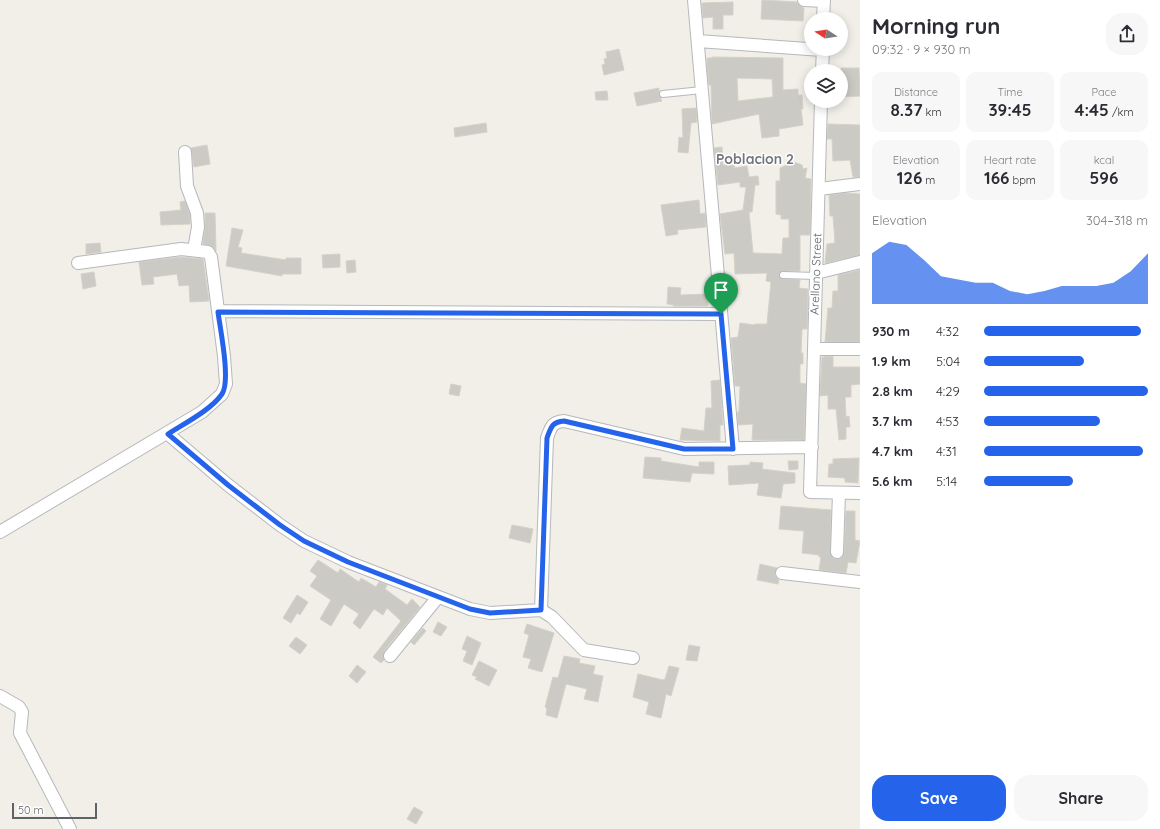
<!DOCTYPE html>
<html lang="en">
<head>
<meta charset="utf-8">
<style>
  :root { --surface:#fff; --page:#f7f7f7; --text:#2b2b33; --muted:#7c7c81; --accent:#2563eb }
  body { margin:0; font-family:Quicksand,sans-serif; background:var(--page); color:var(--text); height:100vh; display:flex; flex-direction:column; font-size:15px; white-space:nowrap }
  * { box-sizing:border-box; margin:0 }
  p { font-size:13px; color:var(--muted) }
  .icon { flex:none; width:22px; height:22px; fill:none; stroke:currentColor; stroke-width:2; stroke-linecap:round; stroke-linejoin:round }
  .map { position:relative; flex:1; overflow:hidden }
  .side { display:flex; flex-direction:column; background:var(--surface); width:300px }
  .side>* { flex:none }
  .needle { width:26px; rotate:282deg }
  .buttons { position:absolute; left:804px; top:12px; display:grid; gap:8px }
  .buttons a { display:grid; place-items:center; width:44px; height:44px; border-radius:50%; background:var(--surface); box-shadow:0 2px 10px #0003; font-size:20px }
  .scale { position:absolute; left:12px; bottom:10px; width:85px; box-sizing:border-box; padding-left:4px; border:2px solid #5f6368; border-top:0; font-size:11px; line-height:14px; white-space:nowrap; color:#5f6368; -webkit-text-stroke:3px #fff; paint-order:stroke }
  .pin { position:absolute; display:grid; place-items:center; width:34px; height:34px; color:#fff; margin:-41px -17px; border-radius:50% 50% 50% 0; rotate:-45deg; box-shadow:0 0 4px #0007 }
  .pin .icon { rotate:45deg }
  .round { display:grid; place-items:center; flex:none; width:42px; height:42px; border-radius:16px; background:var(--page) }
  .overview { display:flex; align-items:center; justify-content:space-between; height:68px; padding:0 12px }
  h1 { font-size:22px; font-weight:700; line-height:30px }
  .stats { display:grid; grid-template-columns:repeat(3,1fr); gap:6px; height:68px; padding:4px 12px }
  .stats div { display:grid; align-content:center; border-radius:10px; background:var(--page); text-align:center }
  .stats b { font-size:17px; font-weight:700 }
  .stats small { font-size:11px; font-weight:400 }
  .stats p { font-size:11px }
  .chart { height:112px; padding:8px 12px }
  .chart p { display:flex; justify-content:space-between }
  .chart svg { width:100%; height:72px; margin-top:4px; fill:var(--accent); opacity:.7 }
  .cta { display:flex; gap:8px; margin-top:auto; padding:8px 12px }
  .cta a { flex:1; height:46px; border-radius:16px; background:var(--accent); color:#fff; font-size:16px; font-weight:700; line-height:46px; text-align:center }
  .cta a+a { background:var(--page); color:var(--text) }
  ul { padding:0 12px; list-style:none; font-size:13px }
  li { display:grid; grid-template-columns:64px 48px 1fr; align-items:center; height:30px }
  li i { height:10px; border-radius:5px; background:var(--accent) }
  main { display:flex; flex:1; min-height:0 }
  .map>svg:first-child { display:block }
  .building { fill:#cccac5; stroke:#d6d1c6; fill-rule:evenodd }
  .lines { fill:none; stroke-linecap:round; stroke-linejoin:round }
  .lane-casing { stroke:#b5b8bc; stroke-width:8 }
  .street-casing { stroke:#b5b8bc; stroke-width:14 }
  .lane { stroke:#fff; stroke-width:6 }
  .street { stroke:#fff; stroke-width:12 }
  .route-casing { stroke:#fff; stroke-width:8 }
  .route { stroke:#2563eb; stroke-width:5 }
  .labels { text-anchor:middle; stroke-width:3; stroke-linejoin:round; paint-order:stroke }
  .street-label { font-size:12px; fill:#5f6368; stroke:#fff }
  .quarter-label { font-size:14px; font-weight:bold; fill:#70757a; stroke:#fff }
</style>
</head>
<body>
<main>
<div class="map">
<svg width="860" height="829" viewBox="0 0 860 829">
  <rect width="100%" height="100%" fill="#f1efe8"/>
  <path class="building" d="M762,0l35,2 3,4 4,2 -1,13 -42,-2z
    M733,2v13h-10v14h-10v-12l-10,1 -1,-15z
    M619,49l5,21 -20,5 -2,-10 3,-1 -1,-5 3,-1 -1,-6z
    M712,57l71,1v32l15,-1v6h4l1,14h-2l2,16 -24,4v7l-17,2 -3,-24 -47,10 -1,-39h-2l-2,-19v-8h5zM737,78l35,1 1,18 -35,4z
    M841,68h18l1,28 -19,1z
    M659,88v7l3,6 -25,5 -3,-13z
    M607,91l1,9h-12l-1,-8z
    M696,108l1,14 -6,1 -3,30 -10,-1 1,-15 4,1 -1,-29z
    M486,123l1,9 -32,5 -1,-9z
    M828,124l32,1v52h-7l-3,-17 -17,1 -1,-22h-5z
    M207,145l3,19 -16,3 -3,-19z
    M722,147l1,18h11l1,3 12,-2 2,11 9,-1 1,9h-4l-3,27h-3l4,41 29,1 1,-16h6v-19h-8v-4l-5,-1v-33h4v-13l14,-6 8,3 1,4 4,-1 -2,10 6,1 -1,56h-10v36h-17l-4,3 3,5 18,1 -1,8 9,1 -1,40h-5l-1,24h2v11h-3v19l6,1 -2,56h-52l1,-16 -15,1 -1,-13h2l1,-26h-5l-4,-48 7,-1 2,-14 15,2v-1h12l4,-42 -5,-1 1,-8 -32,1 -1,-21 -9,1 -5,-40 23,-4 3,-23h-6v-5l-22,3 -4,-37z
    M846,193l14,1v61l-35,8 2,-19 8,-1 -2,-27h-3l-1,-21z
    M699,200l1,14 5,-1 1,14 -29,3 1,4 -12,2 -5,-31z
    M185,201l5,14v9l-29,1 -1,-13 21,-2 -1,-8z
    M205,213h10l1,38 -4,-5 -9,-2 2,-16z
    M232,228l11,2 -5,17 4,1 -1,5 45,7v-2h15v16h-19v2l-56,-10z
    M100,243l1,9 -15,2v-10z
    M340,254v13l-17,1 -1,-13z
    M181,257l22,2 6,42 -19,1 -1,-17 -10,1 -2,-12 -24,3 1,7 -12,1 -3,-23z
    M355,260l1,12 -9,1 -1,-12z
    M860,270v72h-35l3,-34h4l1,-17h5v-16z
    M94,272l2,14 -13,3 -2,-15z
    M668,287l13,1 -1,7 28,-1v12h-35l1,-1 -7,-1z
    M833,356v11h27v17l-9,1v12h-6l1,20 3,-1 1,11h-4v12l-7,1 -3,-31h-8v-14l-8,1 2,-39z
    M720,380l3,45h-3v16l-40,-1 2,-12 22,3 2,-23h6l-1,-27z
    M451,384l10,2 -2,10 -10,-2z
    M645,457l16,1v3l38,6v-5h15v12l-22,-1 -2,9 -47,-4z
    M859,458l-1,25 -13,-1v-4l-17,-1 1,-13h4v-5z
    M788,461h10v8l-9,1z
    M750,462l13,1 -1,6 33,4v10l-12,1 -2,14 -24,-3 2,-12 -30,2 -1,-19 22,-1z
    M781,506l50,4 -1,42 3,6 3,1 5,-1 3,-5 2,-42h9v29l5,1 -4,22 -8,-1 -2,11 -27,-3 2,-13h-2v-2l-17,-2 2,-22 -25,-2z
    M512,525l21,4 -3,14 -21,-5z
    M318,560l20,13 2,-4 19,13 2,-4 15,9 3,-5 8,3 -2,4 22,16 5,-6 8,8 -36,44v9l-3,3 -8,-6 28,-36 -14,-13 -4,7 -9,-6 -14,20 -7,-6 6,-9 -15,-10 -13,22 -11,-7 11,-19 -21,-14 7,-10 -7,-5z
    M760,564l17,4 -2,5v3l4,4 -1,4 -21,-4z
    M297,595l11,7 -8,13 -3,-2 -6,10 -8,-5z
    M438,622l9,5 -6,9 -8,-4z
    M527,624l27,9 -12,39 -14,-4 3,-9 -8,-2 6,-22 -5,-2z
    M423,628l3,3 -12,14 -3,-3z
    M467,636l14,7 -9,22 -9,-4 4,-10 -5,-2z
    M296,637l11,8 -7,9 -11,-8z
    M689,645l11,2 -3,14 -11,-1z
    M564,656l16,3 -1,4 16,3 -2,8 10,2 -5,26 -14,-3 3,-10 -21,-5 -9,34 -11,-3 1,-7 -2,-1 8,-30 5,1z
    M479,661l18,9 -8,16 -14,-7 2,-2 -5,-2z
    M357,665l9,7 -9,11 -8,-7z
    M669,666l10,2 -8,28 -5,-2 -5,24 -15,-4 3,-12 -16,-5 5,-23 25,6 2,-1z
    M414,807l9,5 -7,12 -9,-5z"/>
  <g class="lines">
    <defs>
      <path id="lane" d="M663,94l39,-4
        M783,275l33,1"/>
      <path id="street" d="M694,0l39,449
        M804,0l20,1
        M823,19l1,-19
        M698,41l124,9
        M822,71l1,-22
        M821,101l-11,391 50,1
        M185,152l2,34 10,27 1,14 -4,23
        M819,189l41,-5
        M816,273l44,-11
        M218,311l503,3
        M814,349h46
        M168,434l60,51 52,40 24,16 44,21 122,47 20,4 51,-3 11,7 32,33 49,8
        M0,532l202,-120 20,-18 4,-10 -2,-28 -13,-99 -3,-5 -27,-3 -103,14
        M837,552l2,-59
        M782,573l78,9
        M541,610l6,-172c4,-11 5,-16 17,-17l120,28 128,-2
        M390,656l48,-59
        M0,696l19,11 3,5 -2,21 50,96"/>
    </defs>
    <use href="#lane" class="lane-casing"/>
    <use href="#street" class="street-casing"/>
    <use href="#lane" class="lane"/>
    <use href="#street" class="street"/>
  </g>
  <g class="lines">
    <defs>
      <path id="route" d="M218,312l503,2 12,135h-49l-120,-28c-12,1 -13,6 -17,17l-6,172 -51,3 -20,-4 -122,-47 -44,-21 -24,-16 -52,-40 -60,-51c17,-11 43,-24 54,-40 9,-13 -2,-66 -4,-82z"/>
    </defs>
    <use href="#route" class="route-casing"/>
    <use href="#route" class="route"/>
  </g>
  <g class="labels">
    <g class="street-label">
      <text transform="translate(816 274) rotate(-88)" y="4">Arellano Street</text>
    </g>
    <g class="quarter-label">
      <text x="755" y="164">Poblacion 2</text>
    </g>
  </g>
</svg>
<div class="buttons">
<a><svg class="needle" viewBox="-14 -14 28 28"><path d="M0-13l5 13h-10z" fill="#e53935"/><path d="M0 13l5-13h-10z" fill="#7c7c81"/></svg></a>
<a><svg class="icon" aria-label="layers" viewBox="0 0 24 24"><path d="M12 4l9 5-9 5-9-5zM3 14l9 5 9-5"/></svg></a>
</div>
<div class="scale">50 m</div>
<div class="pin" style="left:721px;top:314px;background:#1e9e55"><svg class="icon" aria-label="arrive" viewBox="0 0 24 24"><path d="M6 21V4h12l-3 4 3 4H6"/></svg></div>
</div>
<section class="side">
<div class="overview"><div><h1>Morning run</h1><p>09:32 · 9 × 930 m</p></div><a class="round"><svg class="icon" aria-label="share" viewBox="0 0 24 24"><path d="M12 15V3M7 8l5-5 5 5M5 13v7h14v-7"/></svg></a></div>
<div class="stats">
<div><p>Distance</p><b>8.37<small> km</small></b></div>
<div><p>Time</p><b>39:45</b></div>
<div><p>Pace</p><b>4:45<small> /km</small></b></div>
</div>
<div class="stats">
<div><p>Elevation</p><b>126<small> m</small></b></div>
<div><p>Heart rate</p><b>166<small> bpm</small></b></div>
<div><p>kcal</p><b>596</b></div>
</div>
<div class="chart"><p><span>Elevation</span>304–318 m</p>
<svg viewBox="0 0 160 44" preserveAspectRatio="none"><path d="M0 44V13L10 6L20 8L30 17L40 27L50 29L60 31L70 31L80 36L90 38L100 36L110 33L120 33L130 33L140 31L150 24L160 13V44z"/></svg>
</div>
<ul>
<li><b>930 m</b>4:32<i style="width:96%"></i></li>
<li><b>1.9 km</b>5:04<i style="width:61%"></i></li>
<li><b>2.8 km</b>4:29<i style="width:100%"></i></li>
<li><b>3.7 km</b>4:53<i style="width:71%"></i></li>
<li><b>4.7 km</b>4:31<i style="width:97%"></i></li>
<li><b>5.6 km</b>5:14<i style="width:54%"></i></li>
</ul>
<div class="cta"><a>Save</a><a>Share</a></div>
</section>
</main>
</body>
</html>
